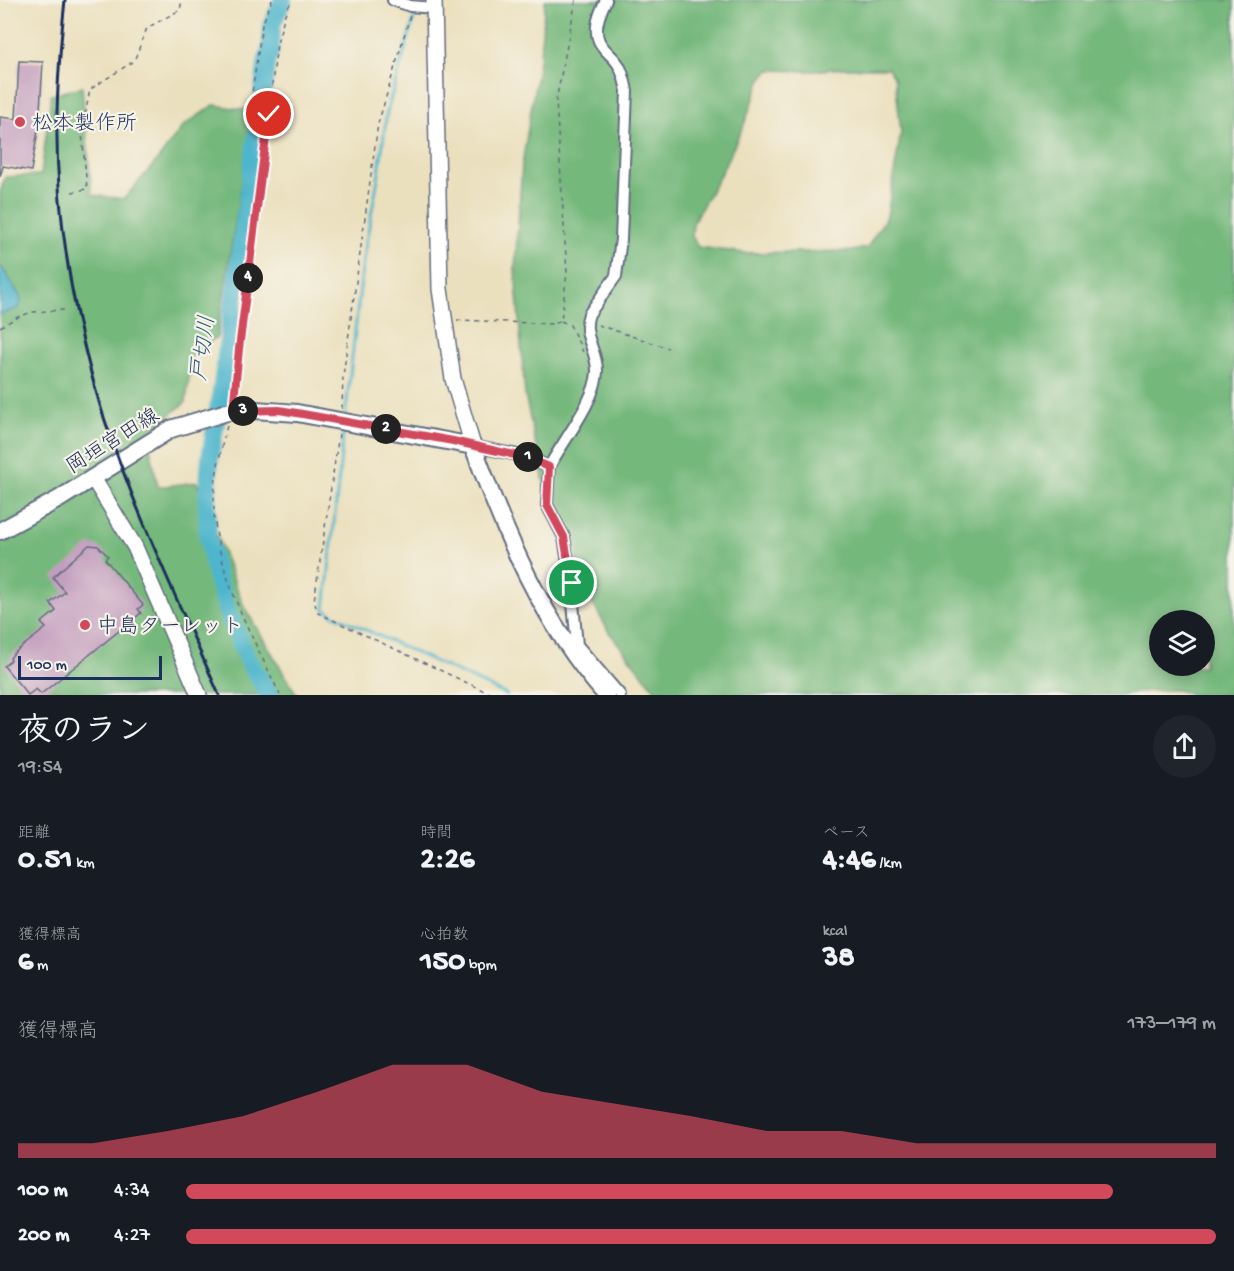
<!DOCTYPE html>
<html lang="ja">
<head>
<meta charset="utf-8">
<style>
  :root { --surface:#171b24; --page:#20242c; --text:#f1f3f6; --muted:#9ea1a6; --accent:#d1495b }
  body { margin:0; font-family:"Gochi Hand","Klee One",sans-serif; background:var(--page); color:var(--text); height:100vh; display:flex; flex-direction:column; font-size:22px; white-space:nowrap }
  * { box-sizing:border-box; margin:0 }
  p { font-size:20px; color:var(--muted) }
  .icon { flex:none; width:33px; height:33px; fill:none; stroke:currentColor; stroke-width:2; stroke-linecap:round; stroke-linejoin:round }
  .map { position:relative; height:695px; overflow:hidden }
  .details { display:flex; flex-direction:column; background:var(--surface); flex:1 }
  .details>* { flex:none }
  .buttons { position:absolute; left:1149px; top:610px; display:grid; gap:12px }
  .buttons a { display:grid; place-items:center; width:66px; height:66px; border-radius:50%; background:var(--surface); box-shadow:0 3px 15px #0003; font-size:30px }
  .scale { position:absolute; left:18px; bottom:15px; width:144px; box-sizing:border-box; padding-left:6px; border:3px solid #1b2f5e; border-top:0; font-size:16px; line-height:21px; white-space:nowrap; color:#1b2f5e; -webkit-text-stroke:4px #f7f3e8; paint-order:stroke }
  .pin { position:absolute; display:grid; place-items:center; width:51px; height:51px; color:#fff; margin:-26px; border:3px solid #fff; border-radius:50%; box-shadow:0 2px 6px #0007 }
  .km { position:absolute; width:30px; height:30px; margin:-15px; border-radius:50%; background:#222; color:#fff; font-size:16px; line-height:30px; text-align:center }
  .round { display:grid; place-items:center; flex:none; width:63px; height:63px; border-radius:32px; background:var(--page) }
  .overview { display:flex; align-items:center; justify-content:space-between; height:102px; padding:0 18px }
  h1 { font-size:33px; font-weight:700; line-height:45px }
  .metrics { display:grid; grid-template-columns:repeat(3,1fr); gap:9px; height:102px; padding:6px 18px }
  .metrics div { display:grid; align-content:center }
  .metrics b { font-size:30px; font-weight:700 }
  .metrics small { font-size:16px; font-weight:400 }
  .metrics p { font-size:16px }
  .chart { height:168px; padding:12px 18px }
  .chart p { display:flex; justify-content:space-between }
  .chart svg { width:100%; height:108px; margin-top:6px; fill:var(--accent); opacity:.7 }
  ul { padding:0 18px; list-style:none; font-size:20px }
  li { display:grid; grid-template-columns:96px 72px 1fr; align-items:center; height:45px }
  li i { height:15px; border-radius:8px; background:var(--accent) }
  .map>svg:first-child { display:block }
  .forest { fill:#74b87b; stroke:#48746c; stroke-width:1.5; fill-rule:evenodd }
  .water { fill:#4eb5cc; stroke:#347295; stroke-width:1.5 }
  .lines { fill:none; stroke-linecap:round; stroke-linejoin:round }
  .stream { stroke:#4eb5cc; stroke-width:3 }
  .river { stroke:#4eb5cc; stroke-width:18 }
  .building { fill:#c39dbe }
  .street-casing { stroke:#646d80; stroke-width:14 }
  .secondary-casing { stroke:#646d80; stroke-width:18 }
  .primary-casing { stroke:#646d80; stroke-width:20 }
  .path { stroke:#646d80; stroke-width:1.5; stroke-dasharray:4.5 4.5; stroke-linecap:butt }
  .street { stroke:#fff; stroke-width:10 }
  .secondary { stroke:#fff; stroke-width:15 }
  .primary { stroke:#fff; stroke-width:16 }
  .rail { stroke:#1b2f5e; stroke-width:3 }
  .route-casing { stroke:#fff; stroke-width:12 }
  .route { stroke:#d1495b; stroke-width:8 }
  .poi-dot { fill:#d1495b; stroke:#f7f3e8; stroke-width:2 }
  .labels { text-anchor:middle; stroke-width:4.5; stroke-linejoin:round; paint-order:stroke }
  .poi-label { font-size:21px; fill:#1b2f5e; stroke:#f7f3e8; text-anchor:start }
  .street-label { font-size:21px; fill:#1b2f5e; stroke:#f7f3e8 }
  .water-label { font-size:22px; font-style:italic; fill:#2a577f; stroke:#f7f3e8 }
</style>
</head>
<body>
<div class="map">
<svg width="1234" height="695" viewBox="0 0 1234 695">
  <rect width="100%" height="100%" fill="#f7f3e8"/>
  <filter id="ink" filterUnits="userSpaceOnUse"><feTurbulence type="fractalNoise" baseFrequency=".0167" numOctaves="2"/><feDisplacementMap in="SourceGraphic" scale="12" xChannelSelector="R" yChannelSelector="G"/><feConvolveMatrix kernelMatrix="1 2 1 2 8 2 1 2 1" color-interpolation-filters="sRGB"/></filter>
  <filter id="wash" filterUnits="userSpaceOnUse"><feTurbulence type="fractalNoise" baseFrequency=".008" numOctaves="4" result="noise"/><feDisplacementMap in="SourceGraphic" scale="24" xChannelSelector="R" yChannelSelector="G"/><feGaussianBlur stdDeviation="1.35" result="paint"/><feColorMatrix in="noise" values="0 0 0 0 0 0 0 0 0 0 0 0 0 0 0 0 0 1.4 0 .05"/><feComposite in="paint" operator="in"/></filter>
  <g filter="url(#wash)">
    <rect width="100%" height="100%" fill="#ebe0be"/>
    <path class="forest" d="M545,0h689v695h-40l-17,-5 -30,1 -29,4h-459l-50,-63 -42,-74 -22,-71 -20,-92 -10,-126 7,-104 18,-110zM843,68h45l7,11 6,53 -14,84 -20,32 -15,3 -107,2 -47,-6 -6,-11 1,-13 28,-50 22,-46 19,-49 8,-8 41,1zM1160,621h44v45h-44z
      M82,87l10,108 32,4 36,-42 23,-31 31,-21 39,6 -36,226 -25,16 -6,49 -39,31 11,54 39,-5 47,125 53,88h-297v-502l5,-16 36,-2 10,-80z"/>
    <path class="water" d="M0,265l20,31 1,5 -2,7 -19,7z"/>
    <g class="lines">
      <path class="stream" d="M345,418l19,-165 15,-80 8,-62 29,-99 1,-12
        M344,427l-19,182 7,5 175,81"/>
      <path class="river" d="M269,695l-21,-35 -19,-44 -13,-41 -8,-38 -1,-37 3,-42 12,-73 45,-326 3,-6 2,-29 11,-24"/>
    </g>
    <g id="blocks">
      <path class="building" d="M19,61l24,1 -4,63 -8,46 -28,-5 -3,11v-60l16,2z
        M89,545l9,1 10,10 -3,3 38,46 -5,4 3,4 -100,81 -5,-5 -8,6 -24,-29 7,-6 -1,-2 4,-5 32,-25 -5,-5 15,-12 -6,-8 15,-11 -12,-15z"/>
    </g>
  </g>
  <g filter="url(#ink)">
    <use href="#blocks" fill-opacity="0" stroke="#646d80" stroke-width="1.5"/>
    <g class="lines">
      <defs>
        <path id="street" d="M393,0l17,6 24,2
          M473,446l55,11 21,10c14,-26 47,-67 48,-95 1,-20 -16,-37 -8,-58l27,-38 5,-37 6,-148c-2,-10 -4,-19 -9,-27 -5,-8 -15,-14 -19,-23 -6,-13 1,-29 7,-41
          M549,467l-2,38 17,32 7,46 6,62 43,50"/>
        <path id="secondary" d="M434,0l6,289 13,90 20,67
          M93,478l42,69 64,148"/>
        <path id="primary" d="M0,531l59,-32 112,-70 56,-17 28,-2 42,3 176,33c33,90 69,176 133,249"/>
      </defs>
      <use href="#street" class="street-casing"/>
      <use href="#secondary" class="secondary-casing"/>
      <use href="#primary" class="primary-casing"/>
      <path class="path" d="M251,100l11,-75 10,-25
        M72,192l15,-3 -5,-56 7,-39 3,-6 42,-27 13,-33 33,-18 2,-10
        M457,320l98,4 6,-4 6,-47 -11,-172 20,-101
        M561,321l9,4 13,27
        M598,325l70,23
        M0,327l18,-10 14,-5 32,-2
        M233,399l44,-355 8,-30 7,-14
        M342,409l1,-33 35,-252 32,-108
        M227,426c-8,30 -16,66 -12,97 7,62 39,116 65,172
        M339,434l-25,167 4,12 175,82"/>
      <use href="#street" class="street"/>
      <use href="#secondary" class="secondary"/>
      <use href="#primary" class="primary"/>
      <path class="rail" d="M65,0c-4,38 -7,75 -8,113 -2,98 15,198 43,292 31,99 78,195 119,290"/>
    </g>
  </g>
  <g class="lines" filter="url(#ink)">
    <defs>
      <path id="route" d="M269,114l-30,235 -6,62 46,-1 18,3 156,28 75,17 21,9 -2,38 17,32 8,46"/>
    </defs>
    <use href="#route" class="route-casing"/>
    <use href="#route" class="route"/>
  </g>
  <g class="poi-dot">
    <circle cx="20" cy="122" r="6"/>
    <circle cx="85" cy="625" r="6"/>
  </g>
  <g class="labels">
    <g class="poi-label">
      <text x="32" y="129">松本製作所</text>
      <text x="97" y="632">中島ターレット</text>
    </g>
    <g class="street-label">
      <text transform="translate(112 440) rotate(-32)" y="7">岡垣宮田線</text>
    </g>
    <g class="water-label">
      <text transform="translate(201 348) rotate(-82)" y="8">戸切川</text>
    </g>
  </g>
</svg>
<div class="buttons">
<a><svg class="icon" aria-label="layers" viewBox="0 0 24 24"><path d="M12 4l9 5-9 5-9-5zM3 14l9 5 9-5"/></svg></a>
</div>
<div class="scale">100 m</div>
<div class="pin" style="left:572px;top:583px;background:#1e9e55"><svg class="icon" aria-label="arrive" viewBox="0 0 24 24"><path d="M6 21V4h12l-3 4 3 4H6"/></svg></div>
<div class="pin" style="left:269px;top:114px;background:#d93025"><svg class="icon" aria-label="check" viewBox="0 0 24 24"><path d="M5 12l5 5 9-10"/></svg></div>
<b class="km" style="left:528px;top:457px">1</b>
<b class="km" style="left:386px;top:429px">2</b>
<b class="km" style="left:243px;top:411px">3</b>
<b class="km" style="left:248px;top:278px">4</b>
</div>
<section class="details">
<div class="overview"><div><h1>夜のラン</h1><p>19:54</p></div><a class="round"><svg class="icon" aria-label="share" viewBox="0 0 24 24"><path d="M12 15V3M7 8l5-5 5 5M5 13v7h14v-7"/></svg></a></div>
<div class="metrics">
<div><p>距離</p><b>0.51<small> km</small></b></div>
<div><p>時間</p><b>2:26</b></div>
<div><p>ペース</p><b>4:46<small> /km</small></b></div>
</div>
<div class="metrics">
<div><p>獲得標高</p><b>6<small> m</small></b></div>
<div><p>心拍数</p><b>150<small> bpm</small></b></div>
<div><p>kcal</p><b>38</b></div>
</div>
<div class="chart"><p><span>獲得標高</span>173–179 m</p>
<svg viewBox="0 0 160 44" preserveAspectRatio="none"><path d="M0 44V38L10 38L20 33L30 27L40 17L50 6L60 6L70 17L80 22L90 27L100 33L110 33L120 38L130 38L140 38L150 38L160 38V44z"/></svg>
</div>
<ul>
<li><b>100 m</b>4:34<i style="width:90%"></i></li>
<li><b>200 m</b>4:27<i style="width:100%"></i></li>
</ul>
</section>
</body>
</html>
